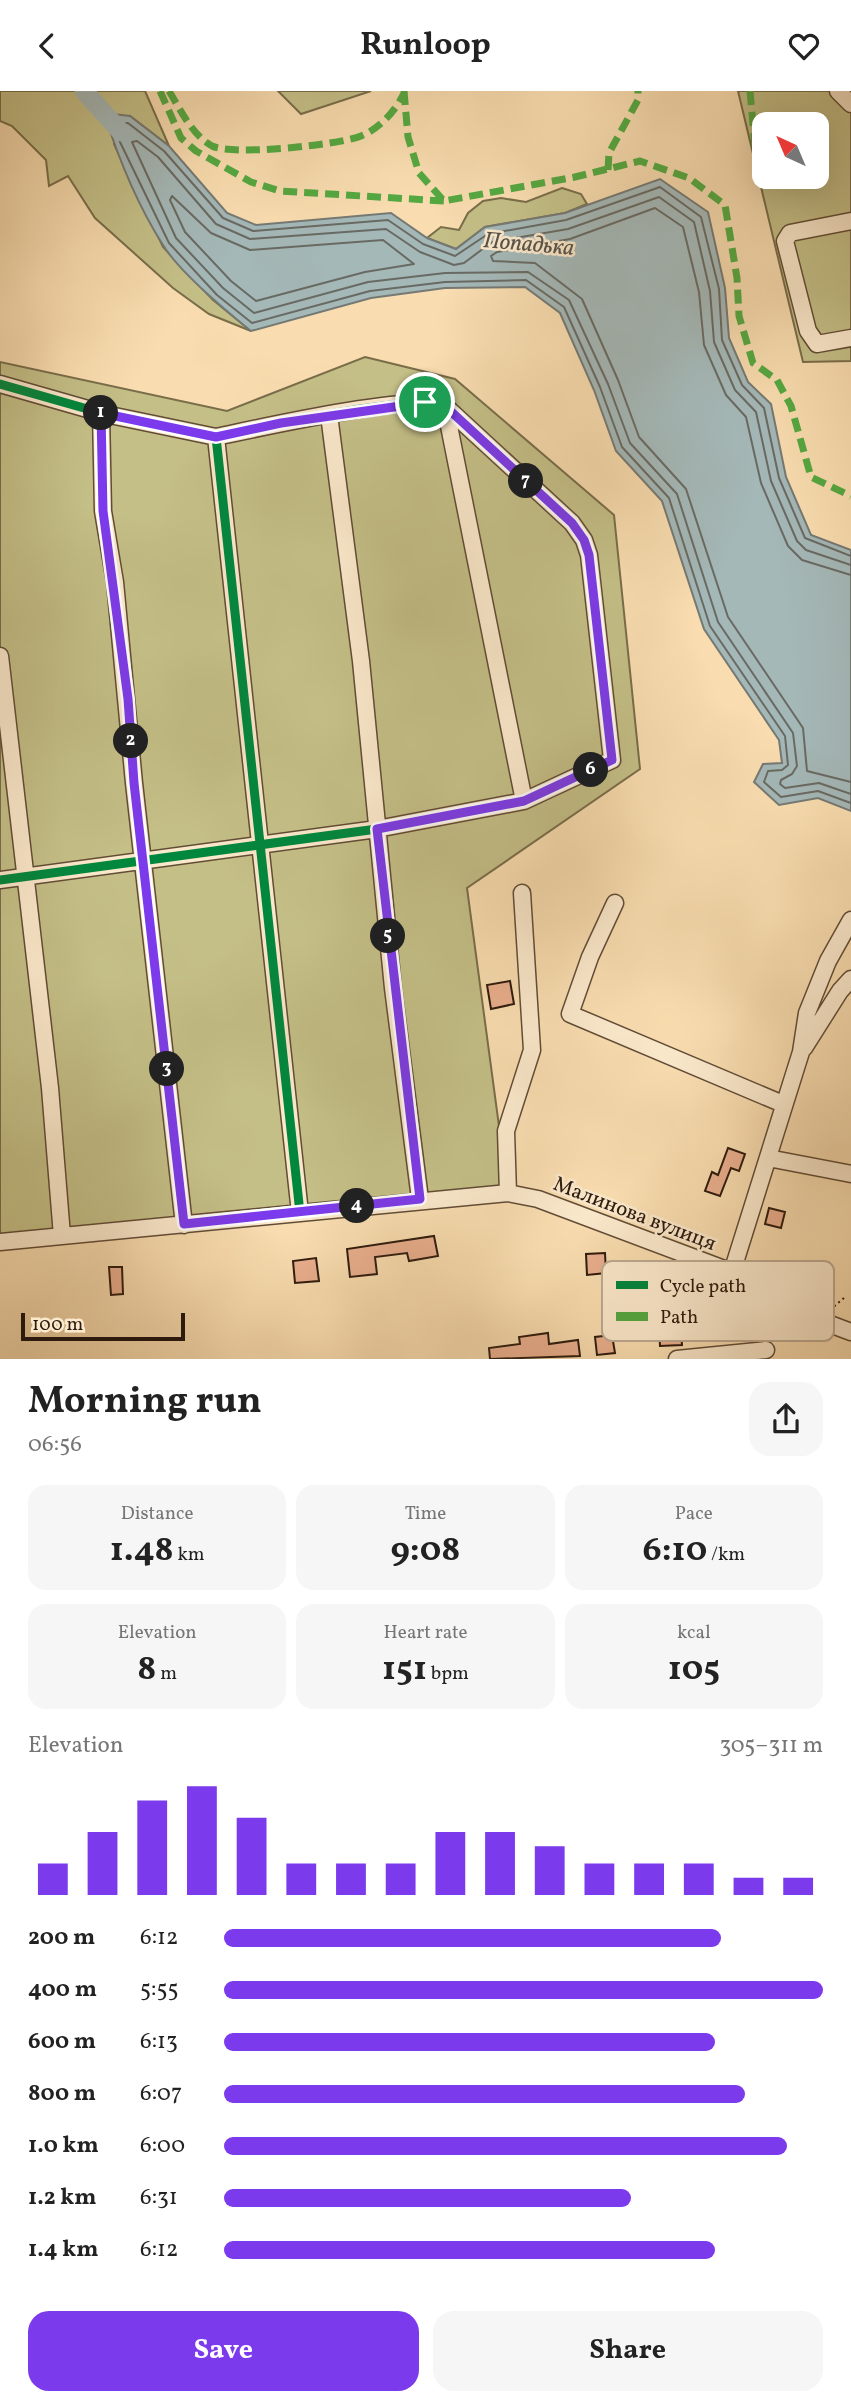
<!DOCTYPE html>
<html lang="en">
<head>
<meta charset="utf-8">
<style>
  :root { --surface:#fff; --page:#f6f6f6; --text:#222; --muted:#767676; --accent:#7c3aed }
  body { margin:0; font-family:Vollkorn,serif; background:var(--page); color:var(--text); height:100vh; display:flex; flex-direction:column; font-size:26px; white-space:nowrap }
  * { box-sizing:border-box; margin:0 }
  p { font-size:23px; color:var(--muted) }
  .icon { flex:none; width:38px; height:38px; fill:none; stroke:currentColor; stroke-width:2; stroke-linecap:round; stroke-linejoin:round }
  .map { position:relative; height:1268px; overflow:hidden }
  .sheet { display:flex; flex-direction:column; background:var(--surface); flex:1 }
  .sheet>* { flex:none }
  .needle { width:46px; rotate:316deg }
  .tools { position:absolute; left:752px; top:21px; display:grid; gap:14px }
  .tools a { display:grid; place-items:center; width:77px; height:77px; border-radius:14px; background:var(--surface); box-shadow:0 7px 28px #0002; font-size:35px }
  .scale { position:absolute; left:21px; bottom:18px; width:164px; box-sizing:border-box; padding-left:7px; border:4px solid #2e1b0e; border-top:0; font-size:19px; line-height:24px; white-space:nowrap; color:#2e1b0e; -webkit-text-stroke:5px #fbe9cc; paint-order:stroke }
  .pin { position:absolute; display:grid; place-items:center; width:60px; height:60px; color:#fff; margin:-30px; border:4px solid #fff; border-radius:50%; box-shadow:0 2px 7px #0007 }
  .km { position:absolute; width:35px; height:35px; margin:-18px; border-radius:50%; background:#222; color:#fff; font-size:19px; line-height:35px; text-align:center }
  .round { display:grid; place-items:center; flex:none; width:74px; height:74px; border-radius:21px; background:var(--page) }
  .summary { display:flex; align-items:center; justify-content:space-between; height:119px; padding:0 28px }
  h1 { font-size:38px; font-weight:700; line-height:52px }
  .figures { display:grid; grid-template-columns:repeat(3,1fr); gap:10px; height:119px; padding:7px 28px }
  .figures div { display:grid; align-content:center; border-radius:18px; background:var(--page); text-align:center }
  .figures b { font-size:35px; font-weight:700 }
  .figures small { font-size:19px; font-weight:400 }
  .figures p { font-size:19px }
  .chart { height:196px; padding:14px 28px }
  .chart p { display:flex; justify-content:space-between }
  .chart svg { width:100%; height:126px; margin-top:7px; stroke:var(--accent); stroke-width:6 }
  .primary-button { display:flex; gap:14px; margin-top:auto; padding:14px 28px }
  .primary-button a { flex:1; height:80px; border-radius:21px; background:var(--accent); color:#fff; font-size:28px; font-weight:700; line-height:80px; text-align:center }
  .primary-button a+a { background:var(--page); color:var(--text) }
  ul { padding:0 28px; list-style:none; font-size:23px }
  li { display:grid; grid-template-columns:112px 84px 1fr; align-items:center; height:52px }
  li i { height:18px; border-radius:9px; background:var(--accent) }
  header { display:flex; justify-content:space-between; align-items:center; height:91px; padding:0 28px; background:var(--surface); font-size:32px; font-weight:700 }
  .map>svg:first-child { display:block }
  .green { fill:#c4bf87; stroke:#796d4a; stroke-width:2; fill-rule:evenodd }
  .water { fill:#a4b8b8; stroke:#757974; stroke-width:2 }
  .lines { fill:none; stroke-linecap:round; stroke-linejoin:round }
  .shore { stroke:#696a63; stroke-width:2 }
  .river { stroke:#a4b8b8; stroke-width:19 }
  .building { fill:#eaaf8e; stroke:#2e1b0e; stroke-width:2 }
  .minor-casing { stroke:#614c36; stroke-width:19 }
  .path { stroke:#2e1b0e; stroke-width:2; stroke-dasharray:2 3.5; stroke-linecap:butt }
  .minor { stroke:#fbe9cc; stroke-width:16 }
  .quiet { stroke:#54a941; stroke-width:7; stroke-dasharray:14 7; stroke-linecap:butt }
  .cycleway-casing { stroke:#fbe9cc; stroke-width:13 }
  .cycleway { stroke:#00873e; stroke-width:9 }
  .route-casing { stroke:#fff; stroke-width:14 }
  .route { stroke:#7c3aed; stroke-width:9 }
  .labels { text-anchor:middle; stroke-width:5; stroke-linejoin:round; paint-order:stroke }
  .street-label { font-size:21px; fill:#2e1b0e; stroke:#fbe9cc }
  .water-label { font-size:23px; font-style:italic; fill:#57524a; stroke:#fbe9cc }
  .key { fill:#fbe9cc; stroke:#beab93; stroke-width:2 }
  .key-label { font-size:19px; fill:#2e1b0e }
</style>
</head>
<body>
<header><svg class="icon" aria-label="back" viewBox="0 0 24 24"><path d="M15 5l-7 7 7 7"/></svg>Runloop<svg class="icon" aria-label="heart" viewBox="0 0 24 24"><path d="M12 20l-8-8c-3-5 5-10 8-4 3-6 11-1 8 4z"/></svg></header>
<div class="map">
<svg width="851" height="1268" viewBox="0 0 851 1268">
  <rect width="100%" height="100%" fill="#f9ddb0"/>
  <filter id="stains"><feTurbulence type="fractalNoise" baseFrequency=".00286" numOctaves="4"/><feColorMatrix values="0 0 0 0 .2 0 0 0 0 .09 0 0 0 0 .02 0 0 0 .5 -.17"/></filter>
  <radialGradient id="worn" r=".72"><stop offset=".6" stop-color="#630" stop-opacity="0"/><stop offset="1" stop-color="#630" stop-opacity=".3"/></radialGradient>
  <path class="green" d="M0,0h145l24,55 -39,-30 -16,28 49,103 50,53 38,31 -42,-17 -36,-26 -78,-70 -27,-42 -19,10 -3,-26 -34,-34 -12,-5z
    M278,0h93l-70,23z
    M738,0h113v270l-48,1zM765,33h52v53h-52z
    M562,97l19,6 6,10 -22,9 -80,14 -29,22 -29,-11 14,-11 18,3 9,-17 15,-12 18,-3 25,4z
    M365,266l90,22 159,136 26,254 -173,119 41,305 -508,52v-883l227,49z"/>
  <path class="water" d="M104,22l26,3 39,30 58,67 29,12 135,-12 36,25 29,11 29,-22 80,-14 95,-34 48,33 17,76 4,50 19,44 23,22 15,73 25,58 40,15v261l-33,-13 -39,7 -25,-23 9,-18 19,-1 -3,-23 -75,-111 -42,-128 -46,-50 -22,-61 -34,-77 -35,-26 -80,1 -74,10 -120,33c-26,-21 -71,-58 -88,-86 -25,-39 -45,-88 -59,-132z"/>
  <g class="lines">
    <path class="shore" d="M172,105l39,37 39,17 133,-10 31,24 -49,8 -109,29 -25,-20 -46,-49 -15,-32z
      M851,465l-46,-18 -26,-60 -15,-70 -22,-23 -20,-45 -3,-51 -18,-72 -41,-30 -94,33 -78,14 -33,22 -32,-12 -35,-24 -135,11 -30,-13 -59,-67 -36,-28 -12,1 4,18 49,101 48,52 35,28 118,-32 75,-9 81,-2 38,27 36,80 22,60 47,51 41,128 75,110 3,29 -6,5 -14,1 -4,11 17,15 37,-6 33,12
      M851,474l-45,-15 -9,-9 -26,-60 -15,-69 -21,-22 -21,-48 -4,-51 -16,-69 -35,-25 -91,32 -76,13 -28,21 -10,2 -34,-13 -34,-23 -136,10 -34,-15 -58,-67 -21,-16 -5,1 44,96 47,50 31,25 114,-31 77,-9 83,-1 41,28 39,84 22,59 47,51 41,128 75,111 4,33 -5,8 -11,6 -1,4 5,4 34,-5 32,11
      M851,484l-49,-15 -14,-14 -27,-63 -15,-66 -20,-22 -22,-50 -5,-53 -16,-65 -28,-19 -85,31 -73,13 -6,4 2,5 42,2 47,36 36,81 21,57 47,52 42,128 75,111 4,43 44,11"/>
    <path class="river" d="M84,0l37,41"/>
  </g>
  <path class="building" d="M510,890l4,23 -23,5 -4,-24z
    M728,1057l17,6 -6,17 -8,-3 -11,28 -15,-5 7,-19 6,3z
    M769,1117l16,4 -4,16 -16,-4z
    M434,1145l4,20 -29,5 -2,-8 -32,4 2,17 -27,3 -3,-28z
    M605,1162l1,20 -19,2 -1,-21z
    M316,1167l3,23 -24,2 -2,-22z
    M109,1176h13l1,27 -12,1z
    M671,1220l2,20h8l1,14 -22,1 -1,-22 -4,1 -2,-12z
    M548,1242l1,11 29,-4 2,16 -90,3 -1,-11 31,-4 -1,-7z
    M612,1244l3,18 -18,2 -2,-18z"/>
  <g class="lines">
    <defs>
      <path id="minor" d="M838,0l13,13
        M851,130l-61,12 -5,8 23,90 9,13 34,-6
        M0,293l105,30 111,23 84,776
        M445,315l79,395
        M101,322l2,98 12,71 19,201 50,442
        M329,324l32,246 32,327 27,211
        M0,565l50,432 12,148
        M0,789l377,-51 147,-28 88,-41 -23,-205 -5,-15 -12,-17 -127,-117c-27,-14 -191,23 -229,31
        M615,812l-25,54 -20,57 213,90
        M804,957l36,-57 11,-12
        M768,1067l83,16
        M508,1102l-2,-62 26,-81 -10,-157
        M0,1151l508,-49 30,6 194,73 31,47
        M732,1181l69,-220 6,-39 21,-52 23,-41
        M763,1228l56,1 32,12
        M677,1268l89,-9"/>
    </defs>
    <use href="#minor" class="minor-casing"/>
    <path class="path" d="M830,1219l15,-13"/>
    <use href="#minor" class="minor"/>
    <path class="quiet" d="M160,0l21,47 15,13 55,31 29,9 164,10
      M169,0c11,18 23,44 43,55 20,10 127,-1 149,-10 20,-8 36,-27 44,-45
      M404,0l4,46 11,36 25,28 131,-24 65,-16 49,17 36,27 12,73 2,38 14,47 24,17 14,26 20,71 40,19
      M750,0l6,66
      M608,79l1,-17 29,-53v-9"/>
    <defs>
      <path id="cycleway" d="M0,293l105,30 111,23 84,776
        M0,789l377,-51 147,-28 88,-41 -23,-205 -5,-15 -12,-17 -127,-117c-27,-14 -191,23 -229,31"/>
    </defs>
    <use href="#cycleway" class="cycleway-casing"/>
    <use href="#cycleway" class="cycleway"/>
  </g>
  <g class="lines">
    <defs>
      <path id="route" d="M436,310l9,5 127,117 12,17 5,15 23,205 -88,41 -147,28 43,370 -236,25 -50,-441 -6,-84 -25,-188 -2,-98 115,24 65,-14z"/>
    </defs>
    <use href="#route" class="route-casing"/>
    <use href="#route" class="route"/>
  </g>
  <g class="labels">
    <g class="street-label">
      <text transform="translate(635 1122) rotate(21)" y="7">Малинова вулиця</text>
    </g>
    <g class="water-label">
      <text transform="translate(529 152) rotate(5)" y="8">Попадька</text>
    </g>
  </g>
  <rect x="602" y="1170" width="232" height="80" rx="10" class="key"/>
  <rect x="616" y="1190" width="32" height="8" fill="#00873e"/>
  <rect x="616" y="1221" width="32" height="9" fill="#54a941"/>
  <g class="key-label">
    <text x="660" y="1201">Cycle path</text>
    <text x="660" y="1232">Path</text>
  </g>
  <rect width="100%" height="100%" filter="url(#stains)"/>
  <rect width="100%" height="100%" fill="url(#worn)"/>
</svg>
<div class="tools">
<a><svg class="needle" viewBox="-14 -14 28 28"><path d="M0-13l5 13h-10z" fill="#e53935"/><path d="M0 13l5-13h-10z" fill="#767676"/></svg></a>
</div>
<div class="scale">100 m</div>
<div class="pin" style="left:425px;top:311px;background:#1e9e55"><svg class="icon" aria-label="arrive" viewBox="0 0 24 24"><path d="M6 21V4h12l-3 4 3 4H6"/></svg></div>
<b class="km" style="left:101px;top:322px">1</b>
<b class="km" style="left:131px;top:650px">2</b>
<b class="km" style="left:167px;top:978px">3</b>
<b class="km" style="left:357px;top:1115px">4</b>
<b class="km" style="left:388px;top:845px">5</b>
<b class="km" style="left:591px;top:679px">6</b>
<b class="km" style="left:526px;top:390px">7</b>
</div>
<section class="sheet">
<div class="summary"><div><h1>Morning run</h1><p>06:56</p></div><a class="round"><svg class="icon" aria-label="share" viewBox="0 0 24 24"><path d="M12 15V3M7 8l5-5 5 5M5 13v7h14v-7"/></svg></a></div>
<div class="figures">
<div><p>Distance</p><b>1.48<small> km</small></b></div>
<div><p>Time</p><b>9:08</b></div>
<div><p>Pace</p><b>6:10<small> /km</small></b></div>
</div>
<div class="figures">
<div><p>Elevation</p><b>8<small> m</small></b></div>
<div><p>Heart rate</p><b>151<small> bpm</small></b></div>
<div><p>kcal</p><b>105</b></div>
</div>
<div class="chart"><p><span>Elevation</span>305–311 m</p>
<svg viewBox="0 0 160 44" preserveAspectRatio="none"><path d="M5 44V33M15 44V22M25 44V11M35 44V6M45 44V17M55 44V33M65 44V33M75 44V33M85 44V22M95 44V22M105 44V27M115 44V33M125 44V33M135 44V33M145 44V38M155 44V38"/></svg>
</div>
<ul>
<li><b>200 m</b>6:12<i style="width:83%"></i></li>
<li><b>400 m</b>5:55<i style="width:100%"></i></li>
<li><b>600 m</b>6:13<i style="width:82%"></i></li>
<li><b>800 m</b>6:07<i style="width:87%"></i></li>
<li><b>1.0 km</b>6:00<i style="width:94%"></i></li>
<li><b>1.2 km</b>6:31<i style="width:68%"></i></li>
<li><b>1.4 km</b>6:12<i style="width:82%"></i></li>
</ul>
<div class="primary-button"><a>Save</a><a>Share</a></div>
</section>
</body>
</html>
